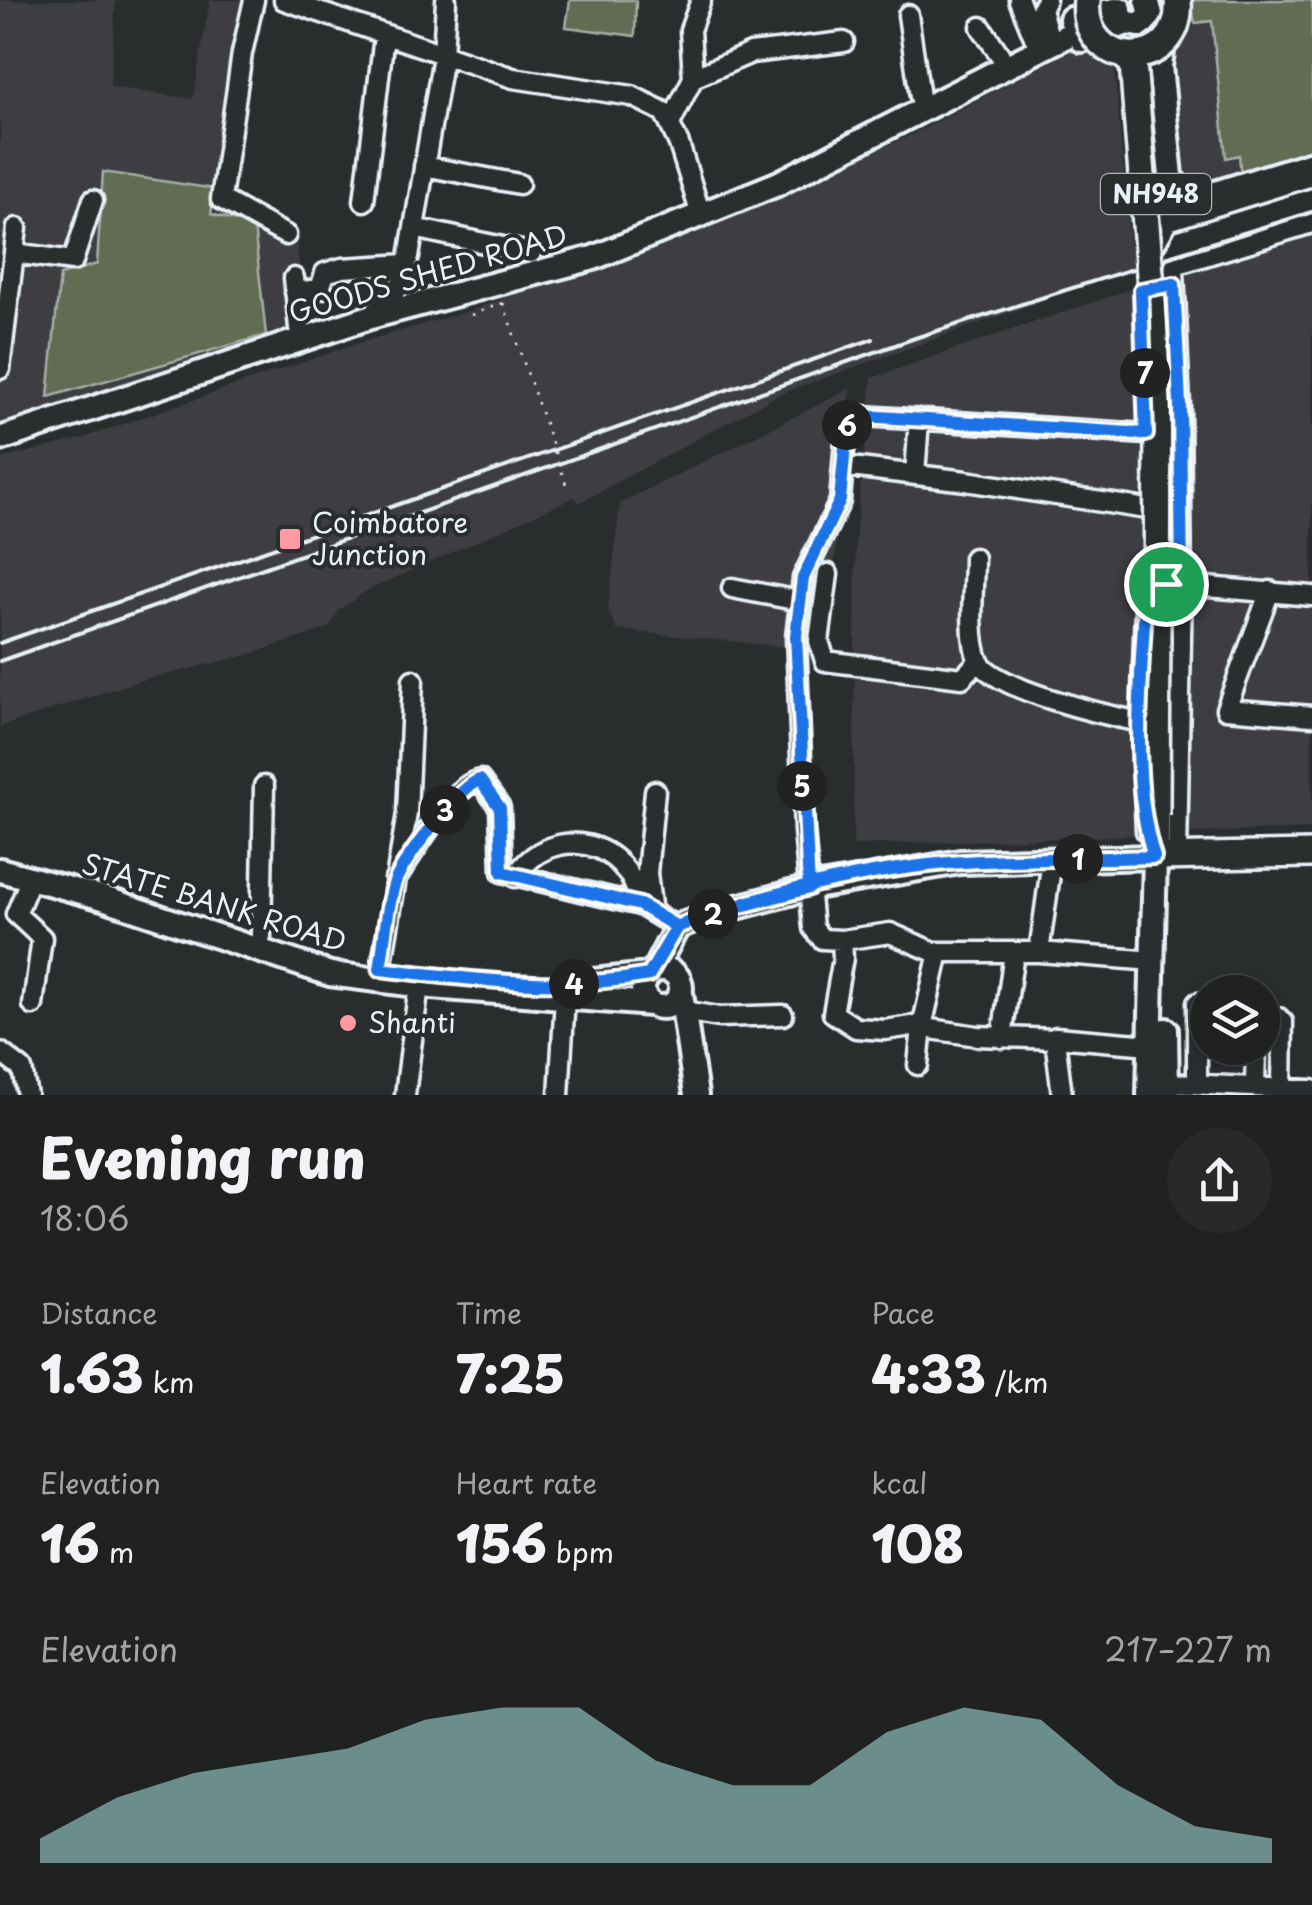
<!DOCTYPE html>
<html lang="en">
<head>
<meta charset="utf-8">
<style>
  :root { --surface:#202222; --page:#282a2a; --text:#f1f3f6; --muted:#a2a4a5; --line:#3d3f40; --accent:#8bbbb9 }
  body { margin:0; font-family:"Playpen Sans",sans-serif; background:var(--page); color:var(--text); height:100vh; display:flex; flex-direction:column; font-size:38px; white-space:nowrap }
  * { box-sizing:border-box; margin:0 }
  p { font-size:32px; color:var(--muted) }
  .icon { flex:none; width:55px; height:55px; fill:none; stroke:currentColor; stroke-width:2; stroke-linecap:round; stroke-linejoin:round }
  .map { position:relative; height:1095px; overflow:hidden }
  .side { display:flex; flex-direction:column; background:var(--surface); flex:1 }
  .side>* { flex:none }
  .controls { position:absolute; left:1190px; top:975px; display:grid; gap:20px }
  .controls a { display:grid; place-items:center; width:90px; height:90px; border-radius:50%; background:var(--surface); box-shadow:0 5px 15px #0003,0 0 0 2px var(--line); font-size:50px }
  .pin { position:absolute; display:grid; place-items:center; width:85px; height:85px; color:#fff; margin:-42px; border:5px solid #fff; border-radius:50%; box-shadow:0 2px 10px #0007 }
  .km { position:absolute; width:50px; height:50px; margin:-25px; border-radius:50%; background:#222; color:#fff; font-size:28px; line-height:50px; text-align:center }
  .round { display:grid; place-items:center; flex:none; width:105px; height:105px; border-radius:52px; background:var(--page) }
  .summary { display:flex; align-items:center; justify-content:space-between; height:170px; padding:0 40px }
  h1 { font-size:55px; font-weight:800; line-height:75px }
  .metrics { display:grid; grid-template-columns:repeat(3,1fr); gap:15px; height:170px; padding:10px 40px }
  .metrics div { display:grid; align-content:center }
  .metrics b { font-size:50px; font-weight:800 }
  .metrics small { font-size:28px; font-weight:400 }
  .metrics p { font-size:28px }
  .chart { height:280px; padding:20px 40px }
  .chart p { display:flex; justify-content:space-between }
  .chart svg { width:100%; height:180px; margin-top:10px; fill:var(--accent); opacity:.7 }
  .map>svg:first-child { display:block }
  .built { fill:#3e3d42 }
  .green { fill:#626c53; stroke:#a5aea6; stroke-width:2.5 }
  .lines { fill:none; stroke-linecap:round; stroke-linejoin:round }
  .minor-casing { stroke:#e8f1f8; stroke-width:25 }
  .major-casing { stroke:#e8f1f8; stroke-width:30 }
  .highway-casing { stroke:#e8f1f8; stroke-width:32 }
  .path { stroke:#e8f1f8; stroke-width:2.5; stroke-dasharray:2.5 8; stroke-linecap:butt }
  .minor { stroke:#2a2d2e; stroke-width:18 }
  .major { stroke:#2a2d2e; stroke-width:22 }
  .highway { stroke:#2a2d2e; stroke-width:25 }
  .rail { stroke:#e8f1f8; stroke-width:4 }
  .highway-bridge-casing { stroke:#e8f1f8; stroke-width:32; stroke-linecap:butt }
  .path-bridge { stroke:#e8f1f8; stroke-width:2.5; stroke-dasharray:2.5 8; stroke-linecap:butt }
  .highway-bridge { stroke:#2a2d2e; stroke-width:25 }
  .route-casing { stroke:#fff; stroke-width:20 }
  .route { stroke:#1a73e8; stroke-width:12 }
  .poi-dot { fill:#ff9aa2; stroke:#2a2d2e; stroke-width:4 }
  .labels { text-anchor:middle; stroke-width:8; stroke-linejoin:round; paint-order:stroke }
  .shield { fill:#2a2d2e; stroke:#afb6bb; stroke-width:2.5 }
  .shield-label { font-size:25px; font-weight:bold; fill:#e8f1f8 }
  .street-label { font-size:28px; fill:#e8f1f8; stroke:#2a2d2e }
  .poi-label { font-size:28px; fill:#e8f1f8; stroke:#2a2d2e; text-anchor:start }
</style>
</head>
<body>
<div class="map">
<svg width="1312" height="1095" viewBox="0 0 1312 1095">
  <rect width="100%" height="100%" fill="#2a2d2e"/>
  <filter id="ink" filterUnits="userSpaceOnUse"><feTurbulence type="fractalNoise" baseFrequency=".01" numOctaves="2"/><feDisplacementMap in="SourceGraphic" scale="20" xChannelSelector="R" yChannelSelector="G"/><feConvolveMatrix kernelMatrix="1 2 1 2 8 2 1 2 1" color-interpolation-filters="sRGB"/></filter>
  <g filter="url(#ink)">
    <path class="built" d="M0,0h116l-6,87 83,12 17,-99h45l11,4 -21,102 -28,96 79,24 8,110 -304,97z
      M1191,0h121v153l-117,39 -13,-7 -12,-128 9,-6 16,-28z
      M1087,42l27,22 16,181 12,1 -2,20 -358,127 -203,110 -4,-6 -207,93 -29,20 -10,18 -85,28 -106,25 -138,46v-268l80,-20 275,-95 117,-34 216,-79 221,-95z
      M1312,227v602l-459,16 3,-315 16,-152z
      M850,389l-23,262 -210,-21 -9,-20 12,-107z"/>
    <path class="green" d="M570,0h66l-1,36 -69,-9z
      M1191,0h121v153l-71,24 -2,-22 -13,3 -14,-137 -17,2z
      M103,172l112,17 -4,25 43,12 12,109 -218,62 12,-122 37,-11z"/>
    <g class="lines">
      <defs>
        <path id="minor" d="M254,0l-12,53 -21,146 65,36
          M284,0l229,78 119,18 32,16 15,32 22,71
          M1019,0l15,37
          M1046,0l-5,9 6,21
          M908,15l12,82
          M981,27l19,28
          M693,78l58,-25 93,-11
          M670,124l23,-46 -3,-48 11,-30
          M424,166l95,18
          M364,201l20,-165
          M414,228l117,25
          M1155,244l13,-23 144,-45
          M14,253l59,8 20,-61
          M294,278l5,50
          M295,292l25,-3 5,-16 17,-5 65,-4
          M370,317l29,-29 10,-31 34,-201 3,-56
          M0,369l17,-141
          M843,466l123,15 181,28
          M915,475l4,-56
          M974,558c0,28 -6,76 4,101 11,30 131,57 163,63
          M828,574l-9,67 6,20 137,17 16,-16
          M1173,584l139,12
          M732,588l68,13
          M1270,591l-44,118 86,7
          M1145,607l-4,115 5,109
          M1177,856l5,-272 -2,-180 -6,-134 1,-5 137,-42
          M515,877c37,-57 115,-37 125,28
          M31,878l-15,36 26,24 -9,67
          M395,879c18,-24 57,-95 85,-99l20,28 2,64 138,33 37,22
          M651,905l-4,-32 8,-82
          M261,937l3,-151
          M842,940l48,-7 44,19h105l115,9
          M1039,952l13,-92
          M381,969l26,-156 6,-133
          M1197,1003v81
          M683,1011l36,6 64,-2
          M1262,1018h17l4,4 -1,66
          M1056,1037l94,8
          M1002,1038l12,-85
          M0,1052l22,17 5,26
          M918,1065l4,-38 17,-75
          M1166,1083l146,7
          M1255,1087l1,-39
          M405,1095l14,-110
          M559,1095l6,-97
          M1062,1095l-7,-56 -78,-3 -65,-10 -27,4 -29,-2 -23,-15 10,-55 -1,-18 -20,-1 -9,-11 -9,-97 -8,-194 7,-59 37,-77 7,-86 299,19"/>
        <path id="major" d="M1120,15l7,8 14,2 10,-11 -4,-14
          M1071,19l49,-10
          M1082,40l45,-17
          M1163,45l-3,21 11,110 8,15 28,4
          M1136,200l8,12 7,1 161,-50
          M0,439l370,-122 223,-59 184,-74 311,-159
          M0,870l103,28 227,76 102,13 219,17
          M643 988a19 19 0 1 1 38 0a19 19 0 1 1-38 0Z
          M654,971l23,-44 26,-11 106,-28 151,-26 195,-5 -6,238
          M566,984l83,-9
          M681,993l15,102
          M1166,1030l1,65"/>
        <path id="highway" d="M1156,815l-1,42 157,-3"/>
      </defs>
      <use href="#minor" class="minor-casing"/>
      <use href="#major" class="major-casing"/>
      <use href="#highway" class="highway-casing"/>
      <path class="path" d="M471,315l32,-12"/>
      <use href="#minor" class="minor"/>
      <use href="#major" class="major"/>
      <use href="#highway" class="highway"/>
      <path class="rail" d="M0,643l873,-304
        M0,661l918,-324 394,-125"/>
      <defs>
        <path id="highway-bridge" d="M1087,0c-8,72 97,75 91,0
          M1123,55l10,8 22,274 3,89 -2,389"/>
      </defs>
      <use href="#highway-bridge" class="highway-bridge-casing"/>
      <path class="path-bridge" d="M503,303l64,184"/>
      <use href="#highway-bridge" class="highway-bridge"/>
    </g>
  </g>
  <g class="lines" filter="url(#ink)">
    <defs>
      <path id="route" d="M1166,584l-20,-1c-3,86 -18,191 8,274 -64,2 -128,1 -192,5 -89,6 -203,32 -285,65l-37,-22 -138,-33 -2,-64 -20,-28c-18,3 -79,83 -85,102 -9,27 -10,59 -15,87 90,10 179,23 269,6l28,-48 26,-11 106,-28 -13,-252 7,-58 37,-78 8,-85 298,19 -5,-144 33,-6 6,120 2,180h-16"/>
    </defs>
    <use href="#route" class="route-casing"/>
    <use href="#route" class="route"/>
  </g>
  <g class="poi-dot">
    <rect x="278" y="527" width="24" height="24" rx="5"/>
    <circle cx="348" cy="1023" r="10"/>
  </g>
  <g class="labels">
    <rect class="shield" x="1101" y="174" width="110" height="40" rx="8"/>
    <g class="shield-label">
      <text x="1156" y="203">NH948</text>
    </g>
    <g class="street-label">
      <text transform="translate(428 274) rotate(-16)" y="10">GOODS SHED ROAD</text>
      <text transform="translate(214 903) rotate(17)" y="10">STATE BANK ROAD</text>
    </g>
    <g class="poi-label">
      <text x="312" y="533">Coimbatore<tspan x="312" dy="32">Junction</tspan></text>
      <text x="368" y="1033">Shanti</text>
    </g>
  </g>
</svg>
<div class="controls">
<a><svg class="icon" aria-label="layers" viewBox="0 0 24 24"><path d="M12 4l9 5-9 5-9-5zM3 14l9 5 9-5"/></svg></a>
</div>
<div class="pin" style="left:1166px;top:584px;background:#1e9e55"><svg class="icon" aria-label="arrive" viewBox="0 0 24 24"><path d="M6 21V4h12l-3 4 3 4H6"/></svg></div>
<b class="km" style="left:1078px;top:859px">1</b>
<b class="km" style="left:713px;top:914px">2</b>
<b class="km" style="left:445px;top:810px">3</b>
<b class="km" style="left:574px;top:984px">4</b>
<b class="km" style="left:802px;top:786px">5</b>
<b class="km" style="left:847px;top:425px">6</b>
<b class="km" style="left:1145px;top:373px">7</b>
</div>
<section class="side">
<div class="summary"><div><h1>Evening run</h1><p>18:06</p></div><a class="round"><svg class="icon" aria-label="share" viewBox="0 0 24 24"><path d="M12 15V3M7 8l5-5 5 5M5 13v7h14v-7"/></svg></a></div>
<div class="metrics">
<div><p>Distance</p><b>1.63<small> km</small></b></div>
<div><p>Time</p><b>7:25</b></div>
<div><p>Pace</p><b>4:33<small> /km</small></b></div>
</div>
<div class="metrics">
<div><p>Elevation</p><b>16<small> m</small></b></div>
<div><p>Heart rate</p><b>156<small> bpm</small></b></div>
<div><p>kcal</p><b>108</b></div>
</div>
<div class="chart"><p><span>Elevation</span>217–227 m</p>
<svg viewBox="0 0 160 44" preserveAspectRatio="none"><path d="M0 44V38L10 28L20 22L30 19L40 16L50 9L60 6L70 6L80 19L90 25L100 25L110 12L120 6L130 9L140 25L150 35L160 38V44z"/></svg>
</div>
</section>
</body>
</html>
